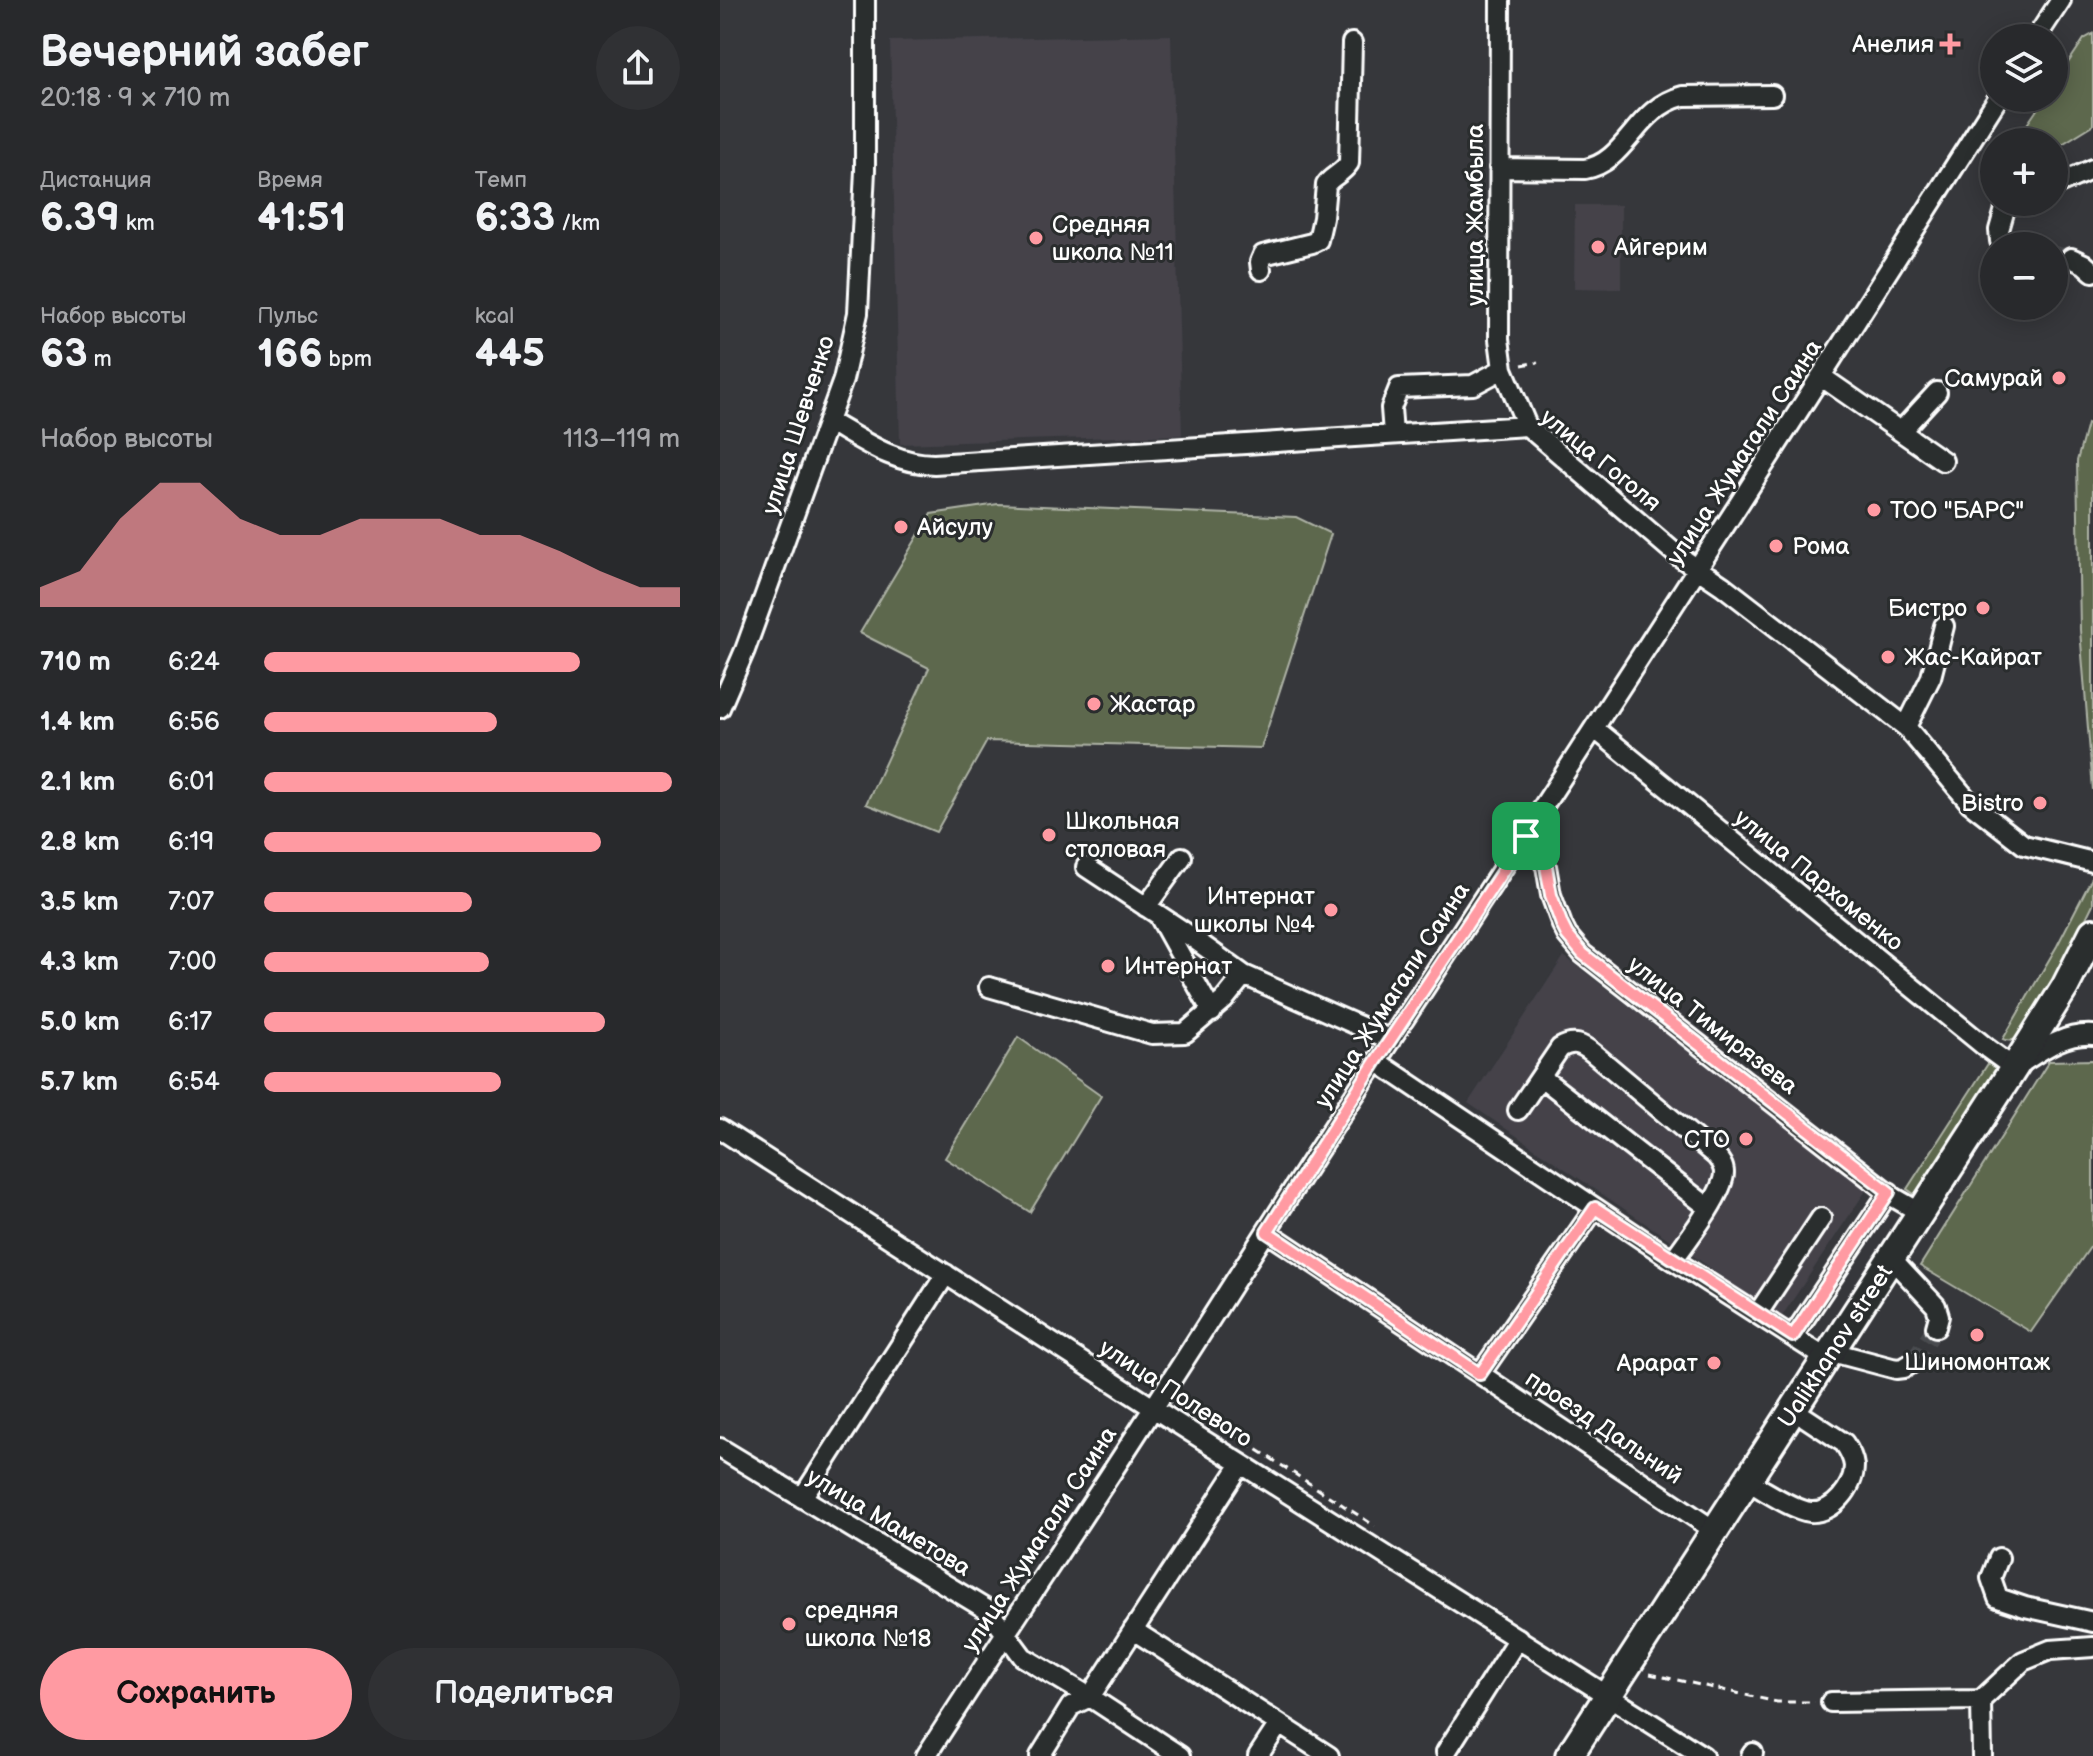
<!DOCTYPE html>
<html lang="ru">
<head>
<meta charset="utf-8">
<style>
  :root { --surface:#28292c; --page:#303134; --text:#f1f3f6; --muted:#a5a6a9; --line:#444548; --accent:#ff9aa2 }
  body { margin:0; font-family:"Balsamiq Sans",sans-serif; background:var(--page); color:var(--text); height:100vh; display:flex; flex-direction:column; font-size:30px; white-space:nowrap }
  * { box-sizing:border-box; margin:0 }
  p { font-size:26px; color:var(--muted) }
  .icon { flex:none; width:44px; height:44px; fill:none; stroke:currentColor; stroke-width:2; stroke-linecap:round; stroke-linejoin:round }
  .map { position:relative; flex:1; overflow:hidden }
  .side { display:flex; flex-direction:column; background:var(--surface); width:720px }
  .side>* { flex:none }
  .buttons { position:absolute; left:1260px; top:24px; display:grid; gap:16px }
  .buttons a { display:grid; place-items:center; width:88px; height:88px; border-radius:50%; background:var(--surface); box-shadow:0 4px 20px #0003,0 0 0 2px var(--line); font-size:40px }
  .pin { position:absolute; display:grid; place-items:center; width:68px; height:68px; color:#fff; margin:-34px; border-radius:16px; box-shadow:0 4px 12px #0006 }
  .round { display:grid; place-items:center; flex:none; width:84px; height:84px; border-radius:42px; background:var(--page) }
  .summary { display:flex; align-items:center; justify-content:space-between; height:136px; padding:0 40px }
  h1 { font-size:44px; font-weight:700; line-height:60px }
  .stats { display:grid; grid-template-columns:repeat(3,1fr); gap:12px; height:136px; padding:8px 40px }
  .stats div { display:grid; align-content:center }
  .stats b { font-size:40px; font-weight:700 }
  .stats small { font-size:22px; font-weight:400 }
  .stats p { font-size:22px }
  .chart { height:224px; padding:16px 40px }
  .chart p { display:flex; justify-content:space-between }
  .chart svg { width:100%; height:144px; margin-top:8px; fill:var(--accent); opacity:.7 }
  .action { display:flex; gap:16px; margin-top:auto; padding:16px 40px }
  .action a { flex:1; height:92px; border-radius:48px; background:var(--accent); color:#111; font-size:32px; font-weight:700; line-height:92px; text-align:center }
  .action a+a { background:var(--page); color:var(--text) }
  ul { padding:0 40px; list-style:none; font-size:26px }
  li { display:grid; grid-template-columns:128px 96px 1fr; align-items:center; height:60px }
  li i { height:20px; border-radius:10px; background:var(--accent) }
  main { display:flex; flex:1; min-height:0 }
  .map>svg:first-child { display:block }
  .built { fill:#44424a }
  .green { fill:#5d674e; stroke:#aeb3a6; stroke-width:2 }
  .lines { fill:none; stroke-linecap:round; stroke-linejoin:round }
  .minor-tunnel { stroke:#4a4b4f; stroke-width:18; stroke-dasharray:18 9; stroke-linecap:butt }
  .minor-casing { stroke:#fff; stroke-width:24 }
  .highway-casing { stroke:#fff; stroke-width:32 }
  .path { stroke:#fff; stroke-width:3; stroke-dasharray:8 6; stroke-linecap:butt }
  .minor { stroke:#2a2d2e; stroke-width:18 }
  .highway { stroke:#2a2d2e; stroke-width:26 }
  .route-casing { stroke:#fff; stroke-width:16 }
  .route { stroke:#ff9aa2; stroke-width:10 }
  .poi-dot { fill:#ff9aa2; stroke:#2a2d2e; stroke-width:3 }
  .labels { text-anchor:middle; stroke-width:6; stroke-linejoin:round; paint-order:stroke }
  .poi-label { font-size:24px; fill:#fff; stroke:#2a2d2e; text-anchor:start }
  .street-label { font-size:24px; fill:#fff; stroke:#2a2d2e }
</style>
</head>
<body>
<main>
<section class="side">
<div class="summary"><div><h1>Вечерний забег</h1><p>20:18 · 9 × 710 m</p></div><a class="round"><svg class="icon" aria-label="share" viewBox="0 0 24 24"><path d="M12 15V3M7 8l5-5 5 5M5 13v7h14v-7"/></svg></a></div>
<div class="stats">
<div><p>Дистанция</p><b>6.39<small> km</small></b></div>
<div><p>Время</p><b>41:51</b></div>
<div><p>Темп</p><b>6:33<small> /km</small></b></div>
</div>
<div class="stats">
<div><p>Набор высоты</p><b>63<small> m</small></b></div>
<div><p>Пульс</p><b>166<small> bpm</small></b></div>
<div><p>kcal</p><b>445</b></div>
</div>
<div class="chart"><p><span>Набор высоты</span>113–119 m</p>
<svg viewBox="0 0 160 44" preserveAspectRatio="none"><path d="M0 44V38L10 33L20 17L30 6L40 6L50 17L60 22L70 22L80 17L90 17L100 17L110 22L120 22L130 27L140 33L150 38L160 38V44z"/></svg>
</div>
<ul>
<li><b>710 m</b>6:24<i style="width:76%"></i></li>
<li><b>1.4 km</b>6:56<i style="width:56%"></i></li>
<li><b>2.1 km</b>6:01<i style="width:98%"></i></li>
<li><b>2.8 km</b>6:19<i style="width:81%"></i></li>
<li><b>3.5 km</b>7:07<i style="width:50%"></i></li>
<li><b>4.3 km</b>7:00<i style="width:54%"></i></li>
<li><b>5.0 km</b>6:17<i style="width:82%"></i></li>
<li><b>5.7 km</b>6:54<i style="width:57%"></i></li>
</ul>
<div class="action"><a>Сохранить</a><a>Поделиться</a></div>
</section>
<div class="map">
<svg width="1373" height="1756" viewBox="0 0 1373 1756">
  <rect width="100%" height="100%" fill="#36373b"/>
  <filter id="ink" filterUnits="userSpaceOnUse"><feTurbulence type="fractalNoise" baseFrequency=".0125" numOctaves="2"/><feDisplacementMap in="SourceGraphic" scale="16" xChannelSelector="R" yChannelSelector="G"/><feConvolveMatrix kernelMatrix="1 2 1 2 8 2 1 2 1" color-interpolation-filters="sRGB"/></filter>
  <g filter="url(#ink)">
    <path class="built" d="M451,35l11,400 -282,9 -10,-403z
      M855,205h46v84l-47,-1z
      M844,956l303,233 -85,127 -27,-16 -60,-43 -227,-154z"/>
    <path class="green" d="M1373,34v91l-39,24v-7h-39l30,-44h9v-14l30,-45z
      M1367,424l6,2v364l-13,-160 -3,-169z
      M278,504l298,13 35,17 -70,214 -274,-7 -51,91 -70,-28 63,-136 -69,-35 71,-119z
      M1373,876v28l-17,35 -56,98c-6,3 -10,5 -17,2l54,-93z
      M298,1037l83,59 -71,116 -85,-54z
      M1373,1060v183l-62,89 -111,-66 129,-205z
      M1269,1062l10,6 -80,123 -5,3 -7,-5z"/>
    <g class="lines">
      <path class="minor-tunnel" d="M1334,255l17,3
        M1192,1363l24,-36"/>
      <defs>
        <path id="minor" d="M780,0l-1,339 4,30 24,57
          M1316,38l25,-38
          M779,168l86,1c42,-7 50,-61 98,-73l89,-1
          M1334,186l39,-17
          M1290,246l-10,-5 -1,-11 6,-21 10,-7
          M1351,258l13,6 9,8
          M541,270l-1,-8 3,-7 49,-12 6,-3 5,-22 3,-33c4,-8 16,-11 23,-22l3,-120
          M1102,377l121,84
          M108,421c34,19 66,43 106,43l593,-38 150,129 46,31 183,141 64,76 54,42 69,17
          M1181,431l36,-39
          M673,434l-2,-26 8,-20 74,-3 30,-16
          M0,708l25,-58 98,-270 15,-67 7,-143v-170
          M1186,727l25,-50 13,-51
          M874,728l394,321 26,19c25,-16 48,-35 79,-33
          M806,836l20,30 5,29 11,30 5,10 16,19 312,244 26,15
          M366,867l97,64 61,44 147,65
          M426,907l36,-50
          M440,918l52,94
          M269,987l163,47 33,-1 39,-33 20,-25
          M656,1061l297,199 154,99
          M821,1077l168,131
          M798,1110l42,-62c14,-8 22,-4 33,5l123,103c4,5 8,10 8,17 0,20 -38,69 -51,87
          M0,1129l455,293 528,334
          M547,1232l447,298
          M1172,1259l44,47 3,10 -3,11
          M1038,1313l63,-95
          M1073,1336l96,-144
          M1112,1352l64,17 8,-1 8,-5
          M760,1374l115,-166
          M0,1448l269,163 34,46 67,40 90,59
          M1027,1481c18,9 44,28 63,31 23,2 44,-25 44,-46 -1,-9 -5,-16 -10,-23l-50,-33
          M82,1498l144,-224
          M1279,1558l-8,20 7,20 27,9 68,15
          M413,1630l196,126
          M1111,1702l150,-2
          M726,1752l72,-114
          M206,1756c75,-117 153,-232 228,-349 74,-114 145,-229 220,-342 211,-321 419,-643 624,-967
          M320,1756l31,-50 19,-9 151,-233
          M538,1756l21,-32
          M1031,1756l2,-3
          M1262,1756l-1,-56 42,-39 27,-11 43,-3"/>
        <path id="highway" d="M849,1756l445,-688 51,-81 28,-55"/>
      </defs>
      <use href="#minor" class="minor-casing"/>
      <use href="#highway" class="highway-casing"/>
      <path class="path" d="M802,365l16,-3
        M467,1404l188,122
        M930,1674l127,28h38"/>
      <use href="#minor" class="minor"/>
      <use href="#highway" class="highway"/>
    </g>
  </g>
  <g class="lines" filter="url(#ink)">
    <defs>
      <path id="route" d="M806,836l20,30 5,29 11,30 5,10 16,19 306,238 -96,144 -198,-128 -115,166 -213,-142 109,-171z"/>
    </defs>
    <use href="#route" class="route-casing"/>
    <use href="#route" class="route"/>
  </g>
  <g class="poi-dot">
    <path d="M1226 32h8v8h8v8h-8v8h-8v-8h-8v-8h8z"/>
    <circle cx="316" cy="238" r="8"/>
    <circle cx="878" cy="247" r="8"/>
    <circle cx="1339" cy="378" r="8"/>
    <circle cx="1154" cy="510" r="8"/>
    <circle cx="181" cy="527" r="8"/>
    <circle cx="1056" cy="546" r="8"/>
    <circle cx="1263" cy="608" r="8"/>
    <circle cx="1168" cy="657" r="8"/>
    <circle cx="374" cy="704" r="8"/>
    <circle cx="1320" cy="803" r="8"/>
    <circle cx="329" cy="835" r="8"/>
    <circle cx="611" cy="910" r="8"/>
    <circle cx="388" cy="966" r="8"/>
    <circle cx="1026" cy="1139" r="8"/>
    <circle cx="1257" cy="1335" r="8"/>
    <circle cx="994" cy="1363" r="8"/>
    <circle cx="69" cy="1624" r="8"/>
  </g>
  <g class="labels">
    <g class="poi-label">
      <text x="1214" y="52" text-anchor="end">Анелия</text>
      <text x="332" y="232">Средняя<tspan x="332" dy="28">школа №11</tspan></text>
      <text x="894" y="255">Айгерим</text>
      <text x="1323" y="386" text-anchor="end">Самурай</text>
      <text x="1170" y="518">ТОО "БАРС"</text>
      <text x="197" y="535">Айсулу</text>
      <text x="1072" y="554">Рома</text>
      <text x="1247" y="616" text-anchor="end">Бистро</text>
      <text x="1184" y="665">Жас-Кайрат</text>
      <text x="390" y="712">Жастар</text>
      <text x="1304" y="811" text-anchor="end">Bistro</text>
      <text x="345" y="829">Школьная<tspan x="345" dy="28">столовая</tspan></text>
      <text x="595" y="904" text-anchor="end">Интернат<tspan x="595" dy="28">школы №4</tspan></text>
      <text x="404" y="974">Интернат</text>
      <text x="1010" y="1147" text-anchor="end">СТО</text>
      <text x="1257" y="1370" text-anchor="middle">Шиномонтаж</text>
      <text x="978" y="1371" text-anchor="end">Арарат</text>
      <text x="85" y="1618">средняя<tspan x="85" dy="28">школа №18</tspan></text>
    </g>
    <g class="street-label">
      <text transform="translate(755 215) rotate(-90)" y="8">улица Жамбыла</text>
      <text transform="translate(78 425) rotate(-72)" y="8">улица Шевченко</text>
      <text transform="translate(1024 452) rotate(-57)" y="8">улица Жумагали Саина</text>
      <text transform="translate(881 460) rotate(39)" y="8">улица Гоголя</text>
      <text transform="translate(1099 880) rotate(39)" y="8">улица Пархоменко</text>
      <text transform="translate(672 995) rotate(-57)" y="8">улица Жумагали Саина</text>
      <text transform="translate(993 1025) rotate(38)" y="8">улица Тимирязева</text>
      <text transform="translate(1115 1346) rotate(-57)" y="8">Ualikhanov street</text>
      <text transform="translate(456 1393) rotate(33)" y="8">улица Полевого</text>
      <text transform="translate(884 1427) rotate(34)" y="8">проезд Дальний</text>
      <text transform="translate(169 1522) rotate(31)" y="8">улица Маметова</text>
      <text transform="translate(319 1539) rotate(-57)" y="8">улица Жумагали Саина</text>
    </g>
  </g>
</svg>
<div class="buttons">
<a><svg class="icon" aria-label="layers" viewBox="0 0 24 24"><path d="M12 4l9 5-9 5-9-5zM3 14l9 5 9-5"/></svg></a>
<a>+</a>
<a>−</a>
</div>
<div class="pin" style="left:806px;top:836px;background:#1e9e55"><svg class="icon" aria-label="arrive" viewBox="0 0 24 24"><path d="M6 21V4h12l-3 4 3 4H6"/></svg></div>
</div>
</main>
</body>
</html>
